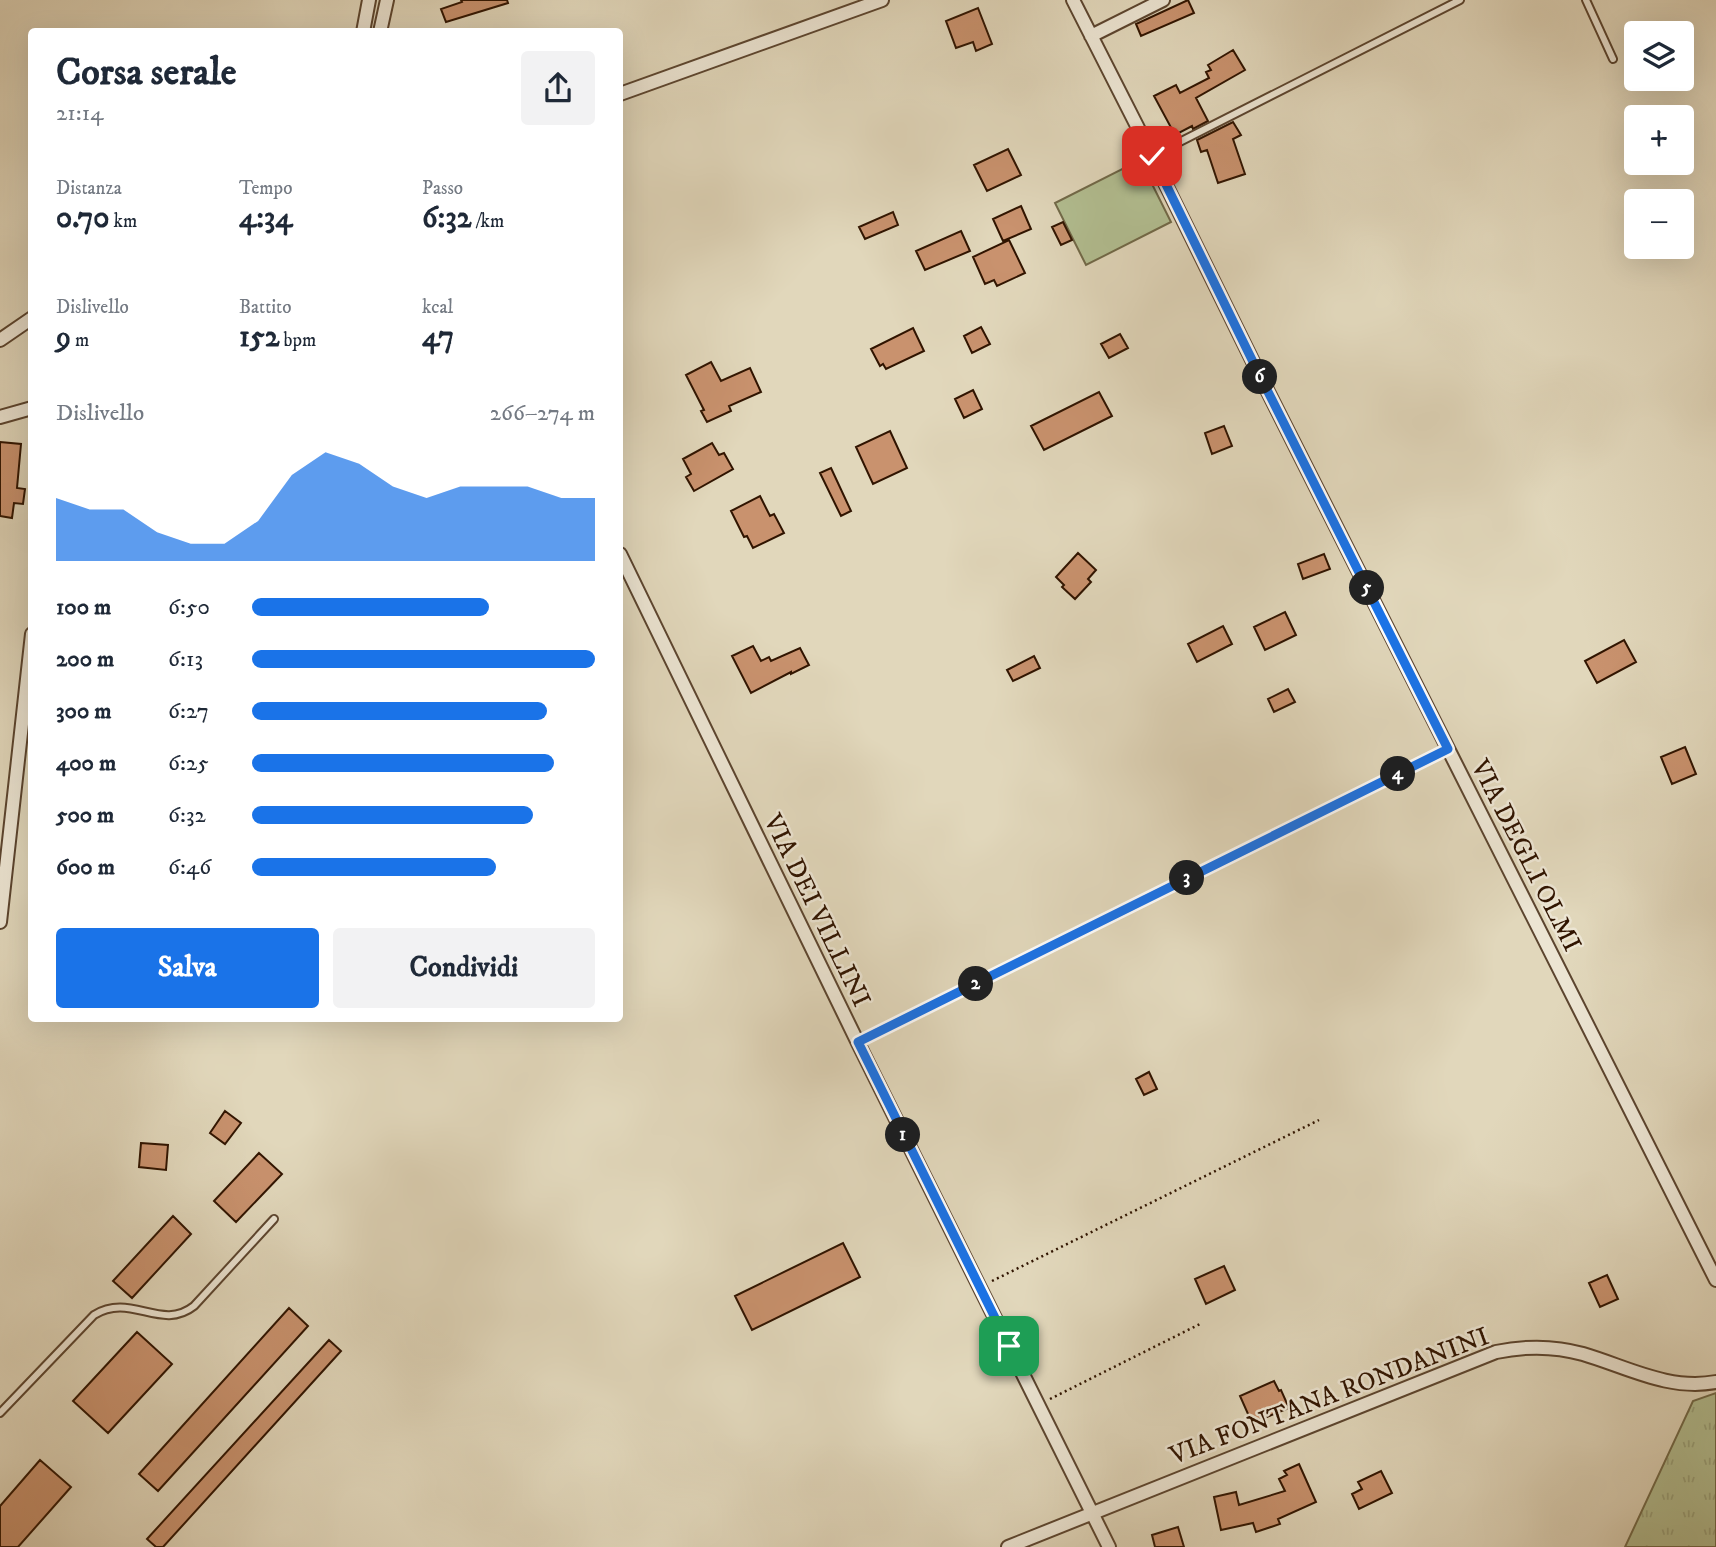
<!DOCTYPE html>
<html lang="it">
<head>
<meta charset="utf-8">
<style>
  :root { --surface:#fff; --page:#f2f2f3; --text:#1f2937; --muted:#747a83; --accent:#1a73e8 }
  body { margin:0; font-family:"IM FELL DW Pica",serif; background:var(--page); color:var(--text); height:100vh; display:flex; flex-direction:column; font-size:26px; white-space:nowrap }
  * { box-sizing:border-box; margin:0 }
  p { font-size:23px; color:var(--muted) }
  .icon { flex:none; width:38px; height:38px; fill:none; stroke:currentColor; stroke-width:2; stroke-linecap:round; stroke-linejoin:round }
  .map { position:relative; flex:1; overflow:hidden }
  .details { position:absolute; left:28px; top:28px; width:595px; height:994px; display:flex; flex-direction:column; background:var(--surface); border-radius:7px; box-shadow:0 7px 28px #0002 }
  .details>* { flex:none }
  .tools { position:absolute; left:1624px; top:21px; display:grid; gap:14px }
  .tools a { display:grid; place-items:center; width:70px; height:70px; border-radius:7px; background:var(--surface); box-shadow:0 7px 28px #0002; font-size:35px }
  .pin { position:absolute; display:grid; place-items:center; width:60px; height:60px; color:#fff; margin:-30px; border-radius:14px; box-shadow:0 4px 10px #0006 }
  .km { position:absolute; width:35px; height:35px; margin:-18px; border-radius:50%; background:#222; color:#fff; font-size:19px; line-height:35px; text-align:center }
  .round { display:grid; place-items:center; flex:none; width:74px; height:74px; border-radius:7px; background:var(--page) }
  .summary { display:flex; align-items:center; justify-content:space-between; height:119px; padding:0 28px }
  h1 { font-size:38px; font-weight:700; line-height:52px }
  .metrics { display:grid; grid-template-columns:repeat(3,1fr); gap:10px; height:119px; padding:7px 28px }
  .metrics div { display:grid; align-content:center }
  .metrics b { font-size:30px; font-weight:700 }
  .metrics small { font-size:19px; font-weight:400 }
  .metrics p { font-size:19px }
  .chart { height:196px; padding:14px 28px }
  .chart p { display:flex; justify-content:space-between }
  .chart svg { width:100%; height:126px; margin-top:7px; fill:var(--accent); opacity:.7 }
  .action { display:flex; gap:14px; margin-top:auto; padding:14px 28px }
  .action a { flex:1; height:80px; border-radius:7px; background:var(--accent); color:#fff; font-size:28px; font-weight:700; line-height:80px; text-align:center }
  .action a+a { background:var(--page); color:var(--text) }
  ul { padding:0 28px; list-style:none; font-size:23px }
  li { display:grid; grid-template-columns:112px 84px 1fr; align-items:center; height:52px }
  li i { height:18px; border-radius:9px; background:var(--accent) }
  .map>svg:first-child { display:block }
  .grass { fill:url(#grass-tufts); stroke:#716948; stroke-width:2 }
  .garden { fill:#b2be91; stroke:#716948; stroke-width:2 }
  .building { fill:#c9926e; stroke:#301400; stroke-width:2 }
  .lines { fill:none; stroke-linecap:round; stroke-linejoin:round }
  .lane-casing { stroke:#5c452f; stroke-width:10 }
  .street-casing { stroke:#5c452f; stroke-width:16 }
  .path { stroke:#301400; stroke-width:2.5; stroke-dasharray:2 3.5; stroke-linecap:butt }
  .lane { stroke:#ece5d3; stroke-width:6 }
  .street { stroke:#ece5d3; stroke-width:12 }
  .route-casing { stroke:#fff; stroke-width:14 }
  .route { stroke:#1a73e8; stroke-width:9 }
  .labels { text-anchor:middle; stroke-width:5; stroke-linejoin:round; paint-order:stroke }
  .street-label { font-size:26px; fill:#301400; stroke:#ece5d3 }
</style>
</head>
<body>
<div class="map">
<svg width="1716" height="1547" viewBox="0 0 1716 1547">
  <defs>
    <pattern id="grass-tufts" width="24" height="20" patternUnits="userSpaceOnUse" patternTransform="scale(1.75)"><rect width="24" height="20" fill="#b2be91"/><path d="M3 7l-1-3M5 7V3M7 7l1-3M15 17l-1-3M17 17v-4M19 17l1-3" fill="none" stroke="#99a27b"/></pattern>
  </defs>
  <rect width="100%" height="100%" fill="#e1d7bb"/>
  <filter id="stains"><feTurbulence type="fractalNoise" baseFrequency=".00286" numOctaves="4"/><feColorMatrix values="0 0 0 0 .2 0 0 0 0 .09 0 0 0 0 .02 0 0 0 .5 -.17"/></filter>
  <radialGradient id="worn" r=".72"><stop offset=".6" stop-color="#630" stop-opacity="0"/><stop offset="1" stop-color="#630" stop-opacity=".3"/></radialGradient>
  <path class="grass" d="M1716,1393v154h-91l68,-146z"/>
  <path class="garden" d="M1140,160l31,62 -85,43 -31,-62z"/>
  <path class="building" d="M461,0h46l1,3 -62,19 -5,-13 21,-7z
    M1188,0l6,13 -53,23 -5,-12z
    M978,8l14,36 -16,7 -3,-9 -17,6 -10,-27z
    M1233,50l12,20 -49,28 12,23 -15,8 -1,-3 -17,9 -21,-39 22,-11 4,8 29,-15 -3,-6 5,-2 -3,-5z
    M1233,122l8,13 -8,4 12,35 -27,9 -11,-33 -6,2 -4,-12z
    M1008,149l13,26 -34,16 -13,-26z
    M1021,206l10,23 -28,12 -10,-22z
    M893,212l5,13 -33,14 -6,-12z
    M1063,222l9,18 -11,5 -9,-18z
    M961,231l9,20 -45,19 -9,-19z
    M1009,240l16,33 -28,13 -3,-6 -9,4 -12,-27z
    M981,327l9,17 -18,9 -8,-17z
    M913,328l11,23 -38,18 -3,-5 -3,2 -9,-17z
    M1120,334l8,14 -19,10 -8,-14z
    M711,362l10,19 29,-13 11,24 -32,14 2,5 -24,11 -6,-11 3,-1 -18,-35z
    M973,390l9,19 -18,9 -9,-19z
    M1099,392l13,24 -68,34 -13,-24z
    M1224,426l8,20 -20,8 -7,-21z
    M890,431l17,37 -34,16 -17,-37z
    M0,442l21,2 -4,44 8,1 -2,15 -9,-1 -2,15 -12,-2z
    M712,443l7,12 5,-2 9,16 -39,22 -8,-14 5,-3 -8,-15z
    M831,468l20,43 -10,5 -21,-43z
    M760,496l10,20 4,-2 10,19 -31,15 -6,-12 -3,1 -13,-26z
    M1078,553l18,17 -8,9 3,3 -16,17 -13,-12 2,-2 -8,-8z
    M1324,554l6,15 -27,10 -5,-15z
    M1285,612l11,23 -31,15 -11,-23z
    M1223,626l9,18 -35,18 -9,-18z
    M1624,640l12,22 -39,21 -12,-22z
    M753,646l8,15 8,-4 2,4 29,-13 9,17 -18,9v-2l-40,21 -19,-37z
    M1034,656l6,12 -27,13 -6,-11z
    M1288,689l7,13 -21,10 -6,-13z
    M1685,747l11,27 -24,10 -11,-27z
    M1149,1072l8,17 -13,6 -8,-16z
    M225,1111l16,12 -16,21 -15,-11z
    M141,1143l27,2 -2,25 -27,-3z
    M259,1153l23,21 -46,48 -22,-21z
    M173,1216l18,18 -59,64 -19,-17z
    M843,1243l17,34 -108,53 -17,-34z
    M1224,1266l11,24 -29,14 -11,-25z
    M1607,1275l11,24 -18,8 -11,-24z
    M289,1308l19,18 -150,165 -19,-17z
    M137,1332l35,32 -64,69 -35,-32z
    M329,1340l12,11 -178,196h-7l-9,-8z
    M1274,1381l5,10 2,-1 8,18 -37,15 -12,-27z
    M40,1460l31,27 -53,60h-18v-41z
    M1299,1464l17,38 -38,17 2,5 -24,8 -3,-9 -32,7 -7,-33 22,-5 3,13 46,-14 -6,-12 8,-4 -3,-4z
    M1381,1471l11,22 -33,16 -7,-15 10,-5 -4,-7z
    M1178,1527l6,20h-29l-3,-12z"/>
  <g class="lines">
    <defs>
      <path id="lane" d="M1586,0l27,59
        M1152,156l308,-156
        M0,1413l94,-98c37,-23 67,17 100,-9l80,-87"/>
      <path id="street" d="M1073,0l64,126 121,246 458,908
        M363,32l6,-32
        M380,32l7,-32
        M1091,36l72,-36
        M620,94l262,-94
        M0,340l32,-22
        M0,417l32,-9
        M620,554l238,489 251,504
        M0,922l32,-288
        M1008,1547l488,-195c29,-6 59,-6 87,2 44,13 86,37 133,28"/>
    </defs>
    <use href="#lane" class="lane-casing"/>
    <use href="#street" class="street-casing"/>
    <path class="path" d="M871,1036l564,-281
      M992,1281l327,-161
      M1050,1399l150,-75"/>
    <use href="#lane" class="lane"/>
    <use href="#street" class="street"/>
  </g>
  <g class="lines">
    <defs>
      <path id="route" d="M1009,1346l-151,-304 590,-293 -190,-377 -106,-216"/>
    </defs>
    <use href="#route" class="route-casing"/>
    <use href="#route" class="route"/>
  </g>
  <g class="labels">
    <g class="street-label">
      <text transform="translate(1527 855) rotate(63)" y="9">VIA DEGLI OLMI</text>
      <text transform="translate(818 910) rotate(64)" y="9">VIA DEI VILLINI</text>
      <text transform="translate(1329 1395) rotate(-21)" y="9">VIA FONTANA RONDANINI</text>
    </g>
  </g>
  <rect width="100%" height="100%" filter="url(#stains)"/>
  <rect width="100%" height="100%" fill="url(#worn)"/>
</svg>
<div class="tools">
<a><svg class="icon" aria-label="layers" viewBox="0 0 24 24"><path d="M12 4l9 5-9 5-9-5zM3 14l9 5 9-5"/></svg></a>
<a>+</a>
<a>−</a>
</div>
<div class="pin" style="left:1009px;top:1346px;background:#1e9e55"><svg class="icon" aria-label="arrive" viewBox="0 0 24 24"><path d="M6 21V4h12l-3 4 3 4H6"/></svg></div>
<div class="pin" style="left:1152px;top:156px;background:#d93025"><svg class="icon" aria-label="check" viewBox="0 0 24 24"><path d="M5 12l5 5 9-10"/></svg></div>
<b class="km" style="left:903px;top:1135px">1</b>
<b class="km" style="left:976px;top:984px">2</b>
<b class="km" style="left:1187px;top:878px">3</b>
<b class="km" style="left:1398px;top:774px">4</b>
<b class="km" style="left:1367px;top:588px">5</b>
<b class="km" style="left:1260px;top:377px">6</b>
<section class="details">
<div class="summary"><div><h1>Corsa serale</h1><p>21:14</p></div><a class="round"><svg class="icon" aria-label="share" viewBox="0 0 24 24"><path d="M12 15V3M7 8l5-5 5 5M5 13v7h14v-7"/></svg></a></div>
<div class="metrics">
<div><p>Distanza</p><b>0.70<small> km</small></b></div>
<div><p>Tempo</p><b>4:34</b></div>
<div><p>Passo</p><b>6:32<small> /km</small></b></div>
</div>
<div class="metrics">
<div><p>Dislivello</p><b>9<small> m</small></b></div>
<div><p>Battito</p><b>152<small> bpm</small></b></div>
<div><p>kcal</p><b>47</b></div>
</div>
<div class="chart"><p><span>Dislivello</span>266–274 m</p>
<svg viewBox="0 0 160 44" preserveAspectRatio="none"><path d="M0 44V22L10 26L20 26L30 34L40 38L50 38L60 30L70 14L80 6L90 10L100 18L110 22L120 18L130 18L140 18L150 22L160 22V44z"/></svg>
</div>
<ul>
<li><b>100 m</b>6:50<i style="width:69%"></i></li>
<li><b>200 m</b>6:13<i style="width:100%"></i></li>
<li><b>300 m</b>6:27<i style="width:86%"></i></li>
<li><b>400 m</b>6:25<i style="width:88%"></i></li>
<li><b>500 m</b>6:32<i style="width:82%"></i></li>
<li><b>600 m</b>6:46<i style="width:71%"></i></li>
</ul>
<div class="action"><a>Salva</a><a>Condividi</a></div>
</section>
</div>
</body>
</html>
